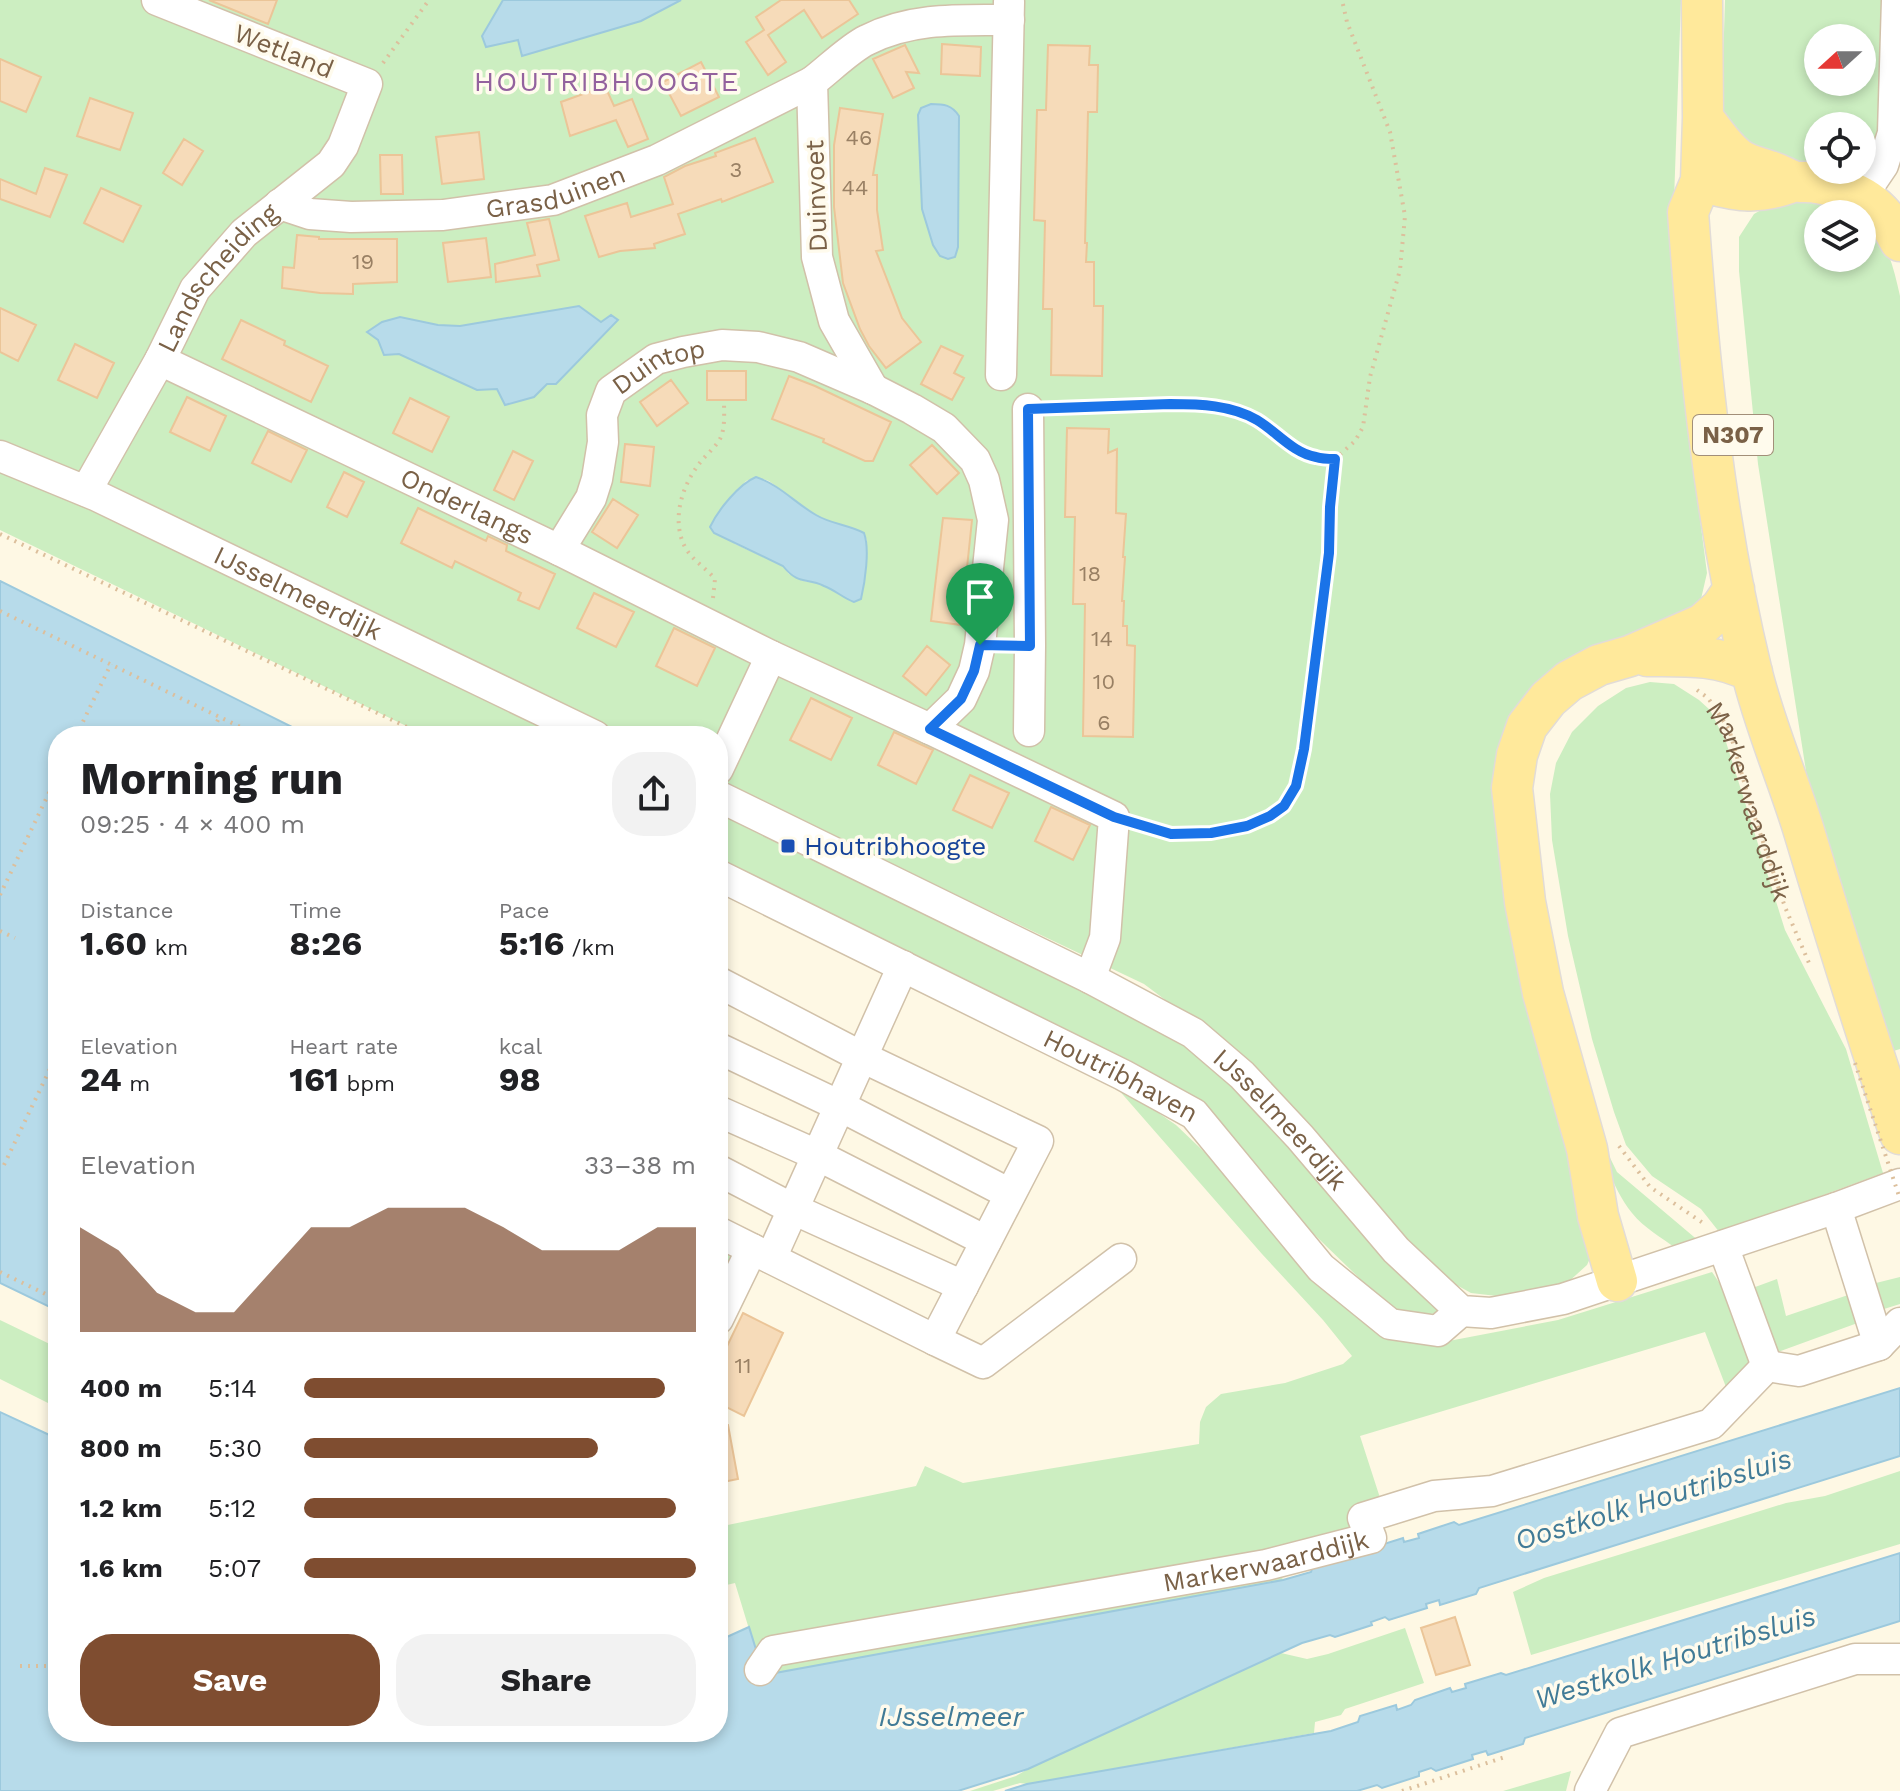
<!DOCTYPE html>
<html lang="en">
<head>
<meta charset="utf-8">
<style>
  :root { --surface:#fff; --page:#f2f2f2; --text:#202124; --muted:#757577; --accent:#7f4d30 }
  body { margin:0; font-family:"Work Sans",sans-serif; background:var(--page); color:var(--text); height:100vh; display:flex; flex-direction:column; font-size:30px; white-space:nowrap }
  * { box-sizing:border-box; margin:0 }
  p { font-size:26px; color:var(--muted) }
  .icon { flex:none; width:44px; height:44px; fill:none; stroke:currentColor; stroke-width:2; stroke-linecap:round; stroke-linejoin:round }
  .map { position:relative; flex:1; overflow:hidden }
  .details { position:absolute; left:48px; top:726px; width:680px; height:1016px; display:flex; flex-direction:column; background:var(--surface); border-radius:32px; box-shadow:0 4px 12px #0003 }
  .details>* { flex:none }
  .needle { width:52px; rotate:249deg }
  .tools { position:absolute; left:1804px; top:24px; display:grid; gap:16px }
  .tools a { display:grid; place-items:center; width:72px; height:72px; border-radius:50%; background:var(--surface); box-shadow:0 4px 12px #0003; font-size:40px }
  .pin { position:absolute; display:grid; place-items:center; width:68px; height:68px; color:#fff; margin:-82px -34px; border-radius:50% 50% 50% 0; rotate:-45deg; box-shadow:0 0 8px #0007 }
  .pin .icon { rotate:45deg }
  .round { display:grid; place-items:center; flex:none; width:84px; height:84px; border-radius:32px; background:var(--page) }
  .head { display:flex; align-items:center; justify-content:space-between; height:136px; padding:0 32px }
  h1 { font-size:44px; font-weight:700; line-height:60px }
  .figures { display:grid; grid-template-columns:repeat(3,1fr); gap:12px; height:136px; padding:8px 32px }
  .figures div { display:grid; align-content:center }
  .figures b { font-size:34px; font-weight:700 }
  .figures small { font-size:22px; font-weight:400 }
  .figures p { font-size:22px }
  .chart { height:224px; padding:16px 32px }
  .chart p { display:flex; justify-content:space-between }
  .chart svg { width:100%; height:144px; margin-top:8px; fill:var(--accent); opacity:.7 }
  .cta { display:flex; gap:16px; margin-top:auto; padding:16px 32px }
  .cta a { flex:1; height:92px; border-radius:32px; background:var(--accent); color:#fff; font-size:32px; font-weight:700; line-height:92px; text-align:center }
  .cta a+a { background:var(--page); color:var(--text) }
  ul { padding:0 32px; list-style:none; font-size:26px }
  li { display:grid; grid-template-columns:128px 96px 1fr; align-items:center; height:60px }
  li i { height:20px; border-radius:10px; background:var(--accent) }
  .map>svg:first-child { display:block }
  .green { fill:#cceec1; fill-rule:evenodd }
  .water { fill:#b7dbea; stroke:#9cc9dd; stroke-width:2 }
  .building { fill:#f6dbb9; stroke:#ebc598; stroke-width:2 }
  .lines { fill:none; stroke-linecap:round; stroke-linejoin:round }
  .minor-casing { stroke:#d1c1a9; stroke-width:33 }
  .major-casing { stroke:#e2dcd7; stroke-width:43 }
  .path { stroke:#dcbf9c; stroke-width:4; stroke-dasharray:2 6; stroke-linecap:butt }
  .minor { stroke:#fff; stroke-width:30 }
  .major { stroke:#ffe99b; stroke-width:40 }
  .path-bridge { stroke:#dcbf9c; stroke-width:4; stroke-dasharray:2 6; stroke-linecap:butt }
  .route-casing { stroke:#fff; stroke-width:16 }
  .route { stroke:#1a73e8; stroke-width:10 }
  .transit-dot { fill:#1a4fb4; stroke:#fffbed; stroke-width:3 }
  .labels { text-anchor:middle; stroke-width:7; stroke-linejoin:round; paint-order:stroke }
  .number-label { font-size:22px; fill:#998064 }
  .shield { fill:#fffbed; stroke:#a28f79; stroke-width:2 }
  .shield-label { font-size:24px; font-weight:bold; fill:#7a6147 }
  .street-label { font-size:26px; fill:#7a6147; stroke:#fffbed }
  .transit-label { font-size:26px; fill:#164399; stroke:#fffbed; text-anchor:start }
  .neighbourhood-label { font-size:28px; letter-spacing:2px; fill:#93629e; stroke:#fffbed }
  .water-label { font-size:28px; font-style:italic; fill:#417b97; stroke:#fffbed }
</style>
</head>
<body>
<div class="map">
<svg width="1900" height="1791" viewBox="0 0 1900 1791">
  <rect width="100%" height="100%" fill="#fef8e4"/>
  <path class="green" d="M0,0h1681l-9,258 12,137 23,178 -6,26 -14,16 -171,97 80,533 -9,20 -21,19 -52,14 -43,-5 -49,-27 -179,-208 -99,-74 -426,-202v-46h-98l-263,-125 -357,-158zM756,477l13,4 49,36 46,16 3,8 -3,32 -39,13 -12,-4 -10,-1 -14,-7 -6,-8 -48,-22 -21,-25 32,-38z
    M1725,0h158l-2,133c-4,12 -7,26 -19,32v-39h-44v44l-58,-14 -35,-29 -3,-29zM1818,38h44v44h-44z
    M1799,196l60,18h-41v44h44v-41c25,21 31,48 38,79v753l-13,4 -81,-282 -48,-307 -19,-193v-34l15,-23 21,-12z
    M0,468l88,34 482,234h-143l-427,-206z
    M1650,682l24,2 25,16 11,10 16,32 59,188 61,119 37,124 -163,60 -19,-24 -49,-33 -26,-31 -12,-33 -22,-73 -24,-103 -16,-96 -2,-46 6,-31 16,-31 26,-26 28,-18z
    M718,807l462,232 45,32 204,231 17,10 -31,4 -27,-10 -100,-97 -105,-106 -465,-228z
    M1117,1088l24,13 35,24 42,40 215,179 125,-24 154,-48 25,37 17,51 -25,35 -24,-63 -345,104 22,68 -19,33 -87,23 7,20 -520,95 -28,-92 -17,4v-60l198,-41 9,-20 38,17 236,-39 1,-22 6,-15 15,-13 64,-11 58,-19 9,-8 -29,-36 -61,-66z
    M1591,1119l26,53 83,70 -23,7c-15,-11 -33,-21 -45,-36 -21,-26 -30,-63 -41,-94z
    M718,1249l23,10 -23,48z
    M1900,1277v27l-16,5 -8,-26z
    M1777,1279l9,37 68,-23 9,28 -93,34 -23,-65z
    M0,1320l58,28v60l-58,-29z
    M1900,1471v73l-369,111 -18,-63 31,-14 242,-75 39,-7z
    M1405,1628l19,55 -79,26 -4,6 -26,7 -1,11 -287,51 -7,-1 -27,8h-23l46,-15 12,-7 253,-116 26,6 21,-5z
    M1571,1771l-5,20h-63z"/>
  <path class="water" d="M503,0h178l-40,21 -119,35 -4,-16 -32,7 -4,-11z
    M931,104c13,0 21,1 28,12l-1,131 -3,10 -7,2 -8,-3 -7,-11 -11,-36 -4,-94 3,-7z
    M579,306l22,16 10,-7 7,5 -62,64h-9l-13,13 -29,8 -8,-16 -20,1 -78,-36 -15,1 -6,-15 -11,-8 15,-10 18,-5 38,8 22,1z
    M756,477c24,8 39,26 60,38 15,9 33,10 48,18 6,16 1,49 -3,66l-7,3c-11,-4 -19,-12 -30,-16 -18,-9 -25,0 -41,-20l-69,-33 -4,-6c8,-17 29,-43 46,-50z
    M0,581l310,155h-252v575l-58,-28z
    M1900,1388v68l-421,132 -3,6 -36,11 -1,-5 -13,4 1,4 -38,12 -4,-3 -14,5 1,3 -37,12 -5,-2 -28,8 -274,126 -70,22h-958v-379l58,27v293h660v-91l31,-14 15,48 519,-95 28,-8 2,-6 36,-11 2,4 14,-4 3,-6 35,-11 1,4 15,-4 -1,-4 36,-12 5,3z
    M1900,1553v68l-375,117 -2,6 -35,11 -2,-4 -14,4 1,4 -37,12 -5,-3 -12,4v4l-37,12 -5,-3 -20,6h-352l22,-7 304,-53 27,-9 2,-6 36,-11 1,5 14,-5 4,-5 35,-12 2,4 14,-4 -1,-4 36,-11 5,2z"/>
  <path class="building" d="M209,0h68l-9,24z
    M781,0h68l9,14 -36,24 -18,-28 -36,25 18,27 -18,13 -22,-33 18,-12 -8,-13z
    M942,44l39,3 -1,29 -39,-2z
    M905,45l14,28 -13,-1 8,16 -21,10 -20,-39z
    M1048,45l42,1 -1,19h9l-1,47h-9l-3,131h2l-1,19h8v44h9l-1,70 -51,-1 1,-66h-9l2,-88 -11,-1 3,-110h9z
    M0,59l41,18 -15,35 -26,-11z
    M701,62l18,35 -38,19 -18,-34z
    M605,86l9,20 18,-7 16,40 -20,8 -12,-27 -46,16 -9,-34z
    M90,98l43,15 -13,37 -43,-14z
    M840,108l43,6 -10,61h4v35l6,40 -7,1 26,67 19,24 -35,26 -17,-22 -9,-17 -17,-46 -9,-76v-62z
    M479,132l5,47 -42,5 -6,-47z
    M755,138l18,44 -51,20 -1,-3 -43,15 7,20 -31,10 1,4 -35,3 -21,6 -14,-41 42,-13 4,14 42,-13 -9,-27 21,-11 31,-10 -1,-3z
    M184,139l19,12 -21,34 -19,-12z
    M380,155h22l1,39h-22z
    M45,168l22,7 -17,42 -50,-18v-20l36,15z
    M101,188l40,18 -18,36 -39,-19z
    M549,219l10,41 -22,5 3,11 -44,6 -1,-18 40,-9 -8,-32z
    M297,235l22,2v2h78v43l-44,2v10l-33,-1 -38,-5 1,-21 11,1z
    M486,238l5,39 -43,5 -5,-39z
    M0,308l36,17 -18,36 -18,-9z
    M241,320l44,21 -1,4 44,21 -17,36 -89,-43z
    M75,344l39,19 -17,35 -39,-18z
    M941,346l22,10 -9,17 10,5 -12,22 -31,-16z
    M707,371h39v29h-39z
    M789,376l26,10 76,36 -18,39h-8l-42,-19 1,-3 -52,-20z
    M671,380l17,23 -31,23 -17,-24z
    M187,397l39,19 -16,35 -40,-19z
    M410,398l39,19 -17,35 -39,-19z
    M1067,428l42,1 -1,24 9,-4 -1,64 10,1 -3,43h2l-3,44h2l-1,25h4v19l8,1 -2,91 -50,-1 2,-132h-12l2,-87h-10z
    M268,431l39,19 -16,32 -39,-19z
    M625,444l29,3 -4,39 -29,-4z
    M932,445l27,28 -22,21 -27,-29z
    M513,451l20,10 -19,39 -20,-10z
    M344,472l20,10 -17,35 -20,-10z
    M613,499l25,16 -21,33 -25,-16z
    M418,508l68,33 2,-5 19,9 -1,6 49,23 -16,35 -21,-9 3,-7 -66,-32 -3,7 -51,-25z
    M943,518l29,2 -11,105 -30,-4z
    M594,593l40,19 -18,35 -39,-19z
    M674,628l41,20 -18,38 -41,-20z
    M927,646l23,19 -24,30 -23,-19z
    M811,698l41,20 -21,42 -41,-20z
    M894,732l39,18 -17,34 -38,-19z
    M970,775l39,18 -17,35 -39,-18z
    M1051,807l39,18 -17,35 -38,-19z
    M743,1313l40,20 -39,83 -26,-13v-38z
    M728,1425l10,54 -20,4v-57z
    M1455,1617l15,48 -34,10 -15,-47z"/>
  <g class="lines">
    <defs>
      <g id="minor">
        <path d="M1862,196l21,-31 10,-32 4,-133"/>
        <path id="s2" d="M280,204l30,10 41,3 92,-2 110,-15 104,-40 155,-78"/>
        <path id="s3" d="M160,360l399,190 212,106 159,73"/>
        <path d="M1001,375l8,-373"/>
        <path d="M873,389l-39,-68 -17,-64 -5,-175c16,-12 38,-34 55,-42 45,-23 94,-20 142,-20"/>
        <path d="M1028,409l2,237 -1,85"/>
        <path id="s4" d="M0,456l95,39 500,241"/>
        <path id="s5" d="M86,491l74,-131 35,-71 49,-56 87,-69 12,-18 24,-62 -210,-84"/>
        <path id="s6" d="M559,550l32,-52 6,-19 6,-37 -1,-27 9,-24 45,-32 27,-7 39,-7 36,2 41,10 74,32 39,20 32,19 31,32 9,20 9,40 -13,125 -6,26 -13,28 -31,30 184,88 -9,121 -15,40"/>
        <path d="M718,769l53,-113"/>
        <path id="s7" d="M718,796l372,182 103,55 49,42 58,62 96,113 65,61 30,2 72,-14 273,-91 64,-24"/>
        <path id="s8" d="M718,875l405,200 71,39 127,154 69,56 48,7 23,-20"/>
        <path d="M718,988l2,-5 142,74 176,84 -103,199 -217,-108"/>
        <path d="M718,1048l122,58 170,88"/>
        <path d="M718,1111l99,44 169,86"/>
        <path d="M718,1170l75,39 170,77"/>
        <path d="M1836,1208l43,137"/>
        <path d="M1723,1246l44,120"/>
        <path d="M771,1258l132,-292"/>
        <path d="M718,1319l34,-70"/>
        <path d="M935,1340l48,23 138,-104"/>
        <path d="M1767,1366l32,5 80,-26 21,-22"/>
        <path id="s9" d="M760,1670l13,-19 493,-86 105,-27 -8,-20 71,-22 58,-5 219,-67 56,-58"/>
        <path d="M1590,1791l30,-58 235,-74h45"/>
      </g>
      <path id="major" d="M1702,0l1,118 -2,63 -13,31c11,155 27,310 64,461 13,53 35,103 51,155 31,103 63,205 97,306
        M1703,118c11,14 22,32 37,42 9,6 19,7 29,11 8,2 16,7 24,10 7,2 16,0 24,2 40,6 65,22 83,58
        M1701,181c34,10 55,14 89,2
        M1647,656c36,0 72,-2 105,16
        M1617,1281l-19,-65 -11,-67 -44,-156 -18,-91 -13,-114 5,-33 10,-29 21,-27 21,-18 30,-16 31,-9 73,-32 18,-16 13,-19"/>
    </defs>
    <use href="#minor" class="minor-casing"/>
    <use href="#major" class="major-casing"/>
    <g class="path">
      <path d="M383,63l46,-63"/>
      <path d="M1052,408l118,-4h31l27,4 28,12 39,29 18,8 22,2"/>
      <path d="M0,534l426,202"/>
      <path d="M713,598l2,-19c-9,-11 -23,-19 -30,-32 -14,-27 -3,-61 14,-83 7,-10 20,-19 23,-30 3,-10 2,-22 2,-32"/>
      <path d="M0,611l259,125"/>
      <path id="s1" d="M1697,690l11,8 21,31 21,74 35,104 24,56"/>
      <path d="M76,736l35,-72"/>
      <path d="M210,736l10,-20"/>
      <path d="M1139,825l32,9 40,-1 36,-7 23,-10 14,-10 12,-20 8,-37 25,-196 1,-46 5,-48 20,-18 8,-14 7,-50 30,-107 5,-54 -15,-84 -43,-110 -5,-22"/>
      <path d="M0,895l58,-121"/>
      <path d="M0,931l15,7"/>
      <path d="M1619,1146l31,41 53,36"/>
      <path d="M4,1165l54,-113"/>
      <path d="M0,1272l58,28"/>
      <path d="M20,1666h38"/>
      <path d="M718,1670h15"/>
      <path d="M1402,1791l103,-34"/>
    </g>
    <use href="#minor" class="minor"/>
    <use href="#major" class="major"/>
    <path class="path-bridge" d="M1855,1063l45,136"/>
  </g>
  <g class="lines">
    <defs>
      <path id="route" d="M1170,404c30,0 61,1 87,16 20,12 36,33 59,37 6,2 13,2 19,2l-5,48 -1,46 -25,196 -8,37 -12,20 -14,10 -23,10 -36,7 -40,1 -57,-17 -184,-88 31,-30 13,-28 6,-26 50,1 -2,-237z"/>
    </defs>
    <use href="#route" class="route-casing"/>
    <use href="#route" class="route"/>
  </g>
  <rect class="transit-dot" x="780" y="838" width="16" height="16" rx="4"/>
  <g class="labels">
    <g class="number-label">
      <text x="859" y="145">46</text>
      <text x="736" y="177">3</text>
      <text x="855" y="195">44</text>
      <text x="363" y="269">19</text>
      <text x="1090" y="581">18</text>
      <text x="1102" y="646">14</text>
      <text x="1104" y="689">10</text>
      <text x="1104" y="730">6</text>
      <text x="743" y="1373">11</text>
    </g>
    <rect class="shield" x="1693" y="415" width="80" height="40" rx="6"/>
    <g class="shield-label">
      <text x="1733" y="443">N307</text>
    </g>
    <g class="street-label">
      <text transform="translate(284 51) rotate(22)" y="9">Wetland</text>
      <text dy="9" stroke="none"><textPath href="#s2" startOffset="280">Grasduinen</textPath></text>
      <text transform="translate(816 196) rotate(-92)" y="9">Duinvoet</text>
      <text dy="9" stroke="none"><textPath href="#s5" startOffset="252">Landscheiding</textPath></text>
      <text dy="9" stroke="none"><textPath href="#s6" startOffset="226">Duintop</textPath></text>
      <text dy="9" stroke="none"><textPath href="#s3" startOffset="340">Onderlangs</textPath></text>
      <text dy="9" stroke="none"><textPath href="#s4" startOffset="328">IJsselmeerdijk</textPath></text>
      <text dy="9" stroke="none"><textPath href="#s1" startOffset="126">Markerwaarddijk</textPath></text>
      <text dy="9" stroke="none"><textPath href="#s8" startOffset="450">Houtribhaven</textPath></text>
      <text dy="9" stroke="none"><textPath href="#s7" startOffset="654">IJsselmeerdijk</textPath></text>
      <text dy="9" stroke="none"><textPath href="#s9" startOffset="524">Markerwaarddijk</textPath></text>
    </g>
    <g class="transit-label">
      <text x="804" y="855">Houtribhoogte</text>
    </g>
    <g class="neighbourhood-label">
      <text x="607" y="91">HOUTRIBHOOGTE</text>
    </g>
    <g class="water-label">
      <text transform="translate(1653 1499) rotate(-17)" y="10">Oostkolk Houtribsluis</text>
      <text transform="translate(1675 1657) rotate(-17)" y="10">Westkolk Houtribsluis</text>
      <text x="951" y="1726">IJsselmeer</text>
    </g>
  </g>
</svg>
<div class="tools">
<a><svg class="needle" viewBox="-14 -14 28 28"><path d="M0-13l5 13h-10z" fill="#e53935"/><path d="M0 13l5-13h-10z" fill="#757577"/></svg></a>
<a><svg class="icon" aria-label="locate" viewBox="0 0 24 24"><circle cx="12" cy="12" r="6"/><path d="M12 2v4M12 18v4M2 12h4M18 12h4"/></svg></a>
<a><svg class="icon" aria-label="layers" viewBox="0 0 24 24"><path d="M12 4l9 5-9 5-9-5zM3 14l9 5 9-5"/></svg></a>
</div>
<div class="pin" style="left:980px;top:645px;background:#1e9e55"><svg class="icon" aria-label="arrive" viewBox="0 0 24 24"><path d="M6 21V4h12l-3 4 3 4H6"/></svg></div>
<section class="details">
<div class="head"><div><h1>Morning run</h1><p>09:25 · 4 × 400 m</p></div><a class="round"><svg class="icon" aria-label="share" viewBox="0 0 24 24"><path d="M12 15V3M7 8l5-5 5 5M5 13v7h14v-7"/></svg></a></div>
<div class="figures">
<div><p>Distance</p><b>1.60<small> km</small></b></div>
<div><p>Time</p><b>8:26</b></div>
<div><p>Pace</p><b>5:16<small> /km</small></b></div>
</div>
<div class="figures">
<div><p>Elevation</p><b>24<small> m</small></b></div>
<div><p>Heart rate</p><b>161<small> bpm</small></b></div>
<div><p>kcal</p><b>98</b></div>
</div>
<div class="chart"><p><span>Elevation</span>33–38 m</p>
<svg viewBox="0 0 160 44" preserveAspectRatio="none"><path d="M0 44V12L10 19L20 32L30 38L40 38L50 25L60 12L70 12L80 6L90 6L100 6L110 12L120 19L130 19L140 19L150 12L160 12V44z"/></svg>
</div>
<ul>
<li><b>400 m</b>5:14<i style="width:92%"></i></li>
<li><b>800 m</b>5:30<i style="width:75%"></i></li>
<li><b>1.2 km</b>5:12<i style="width:95%"></i></li>
<li><b>1.6 km</b>5:07<i style="width:100%"></i></li>
</ul>
<div class="cta"><a>Save</a><a>Share</a></div>
</section>
</div>
</body>
</html>
